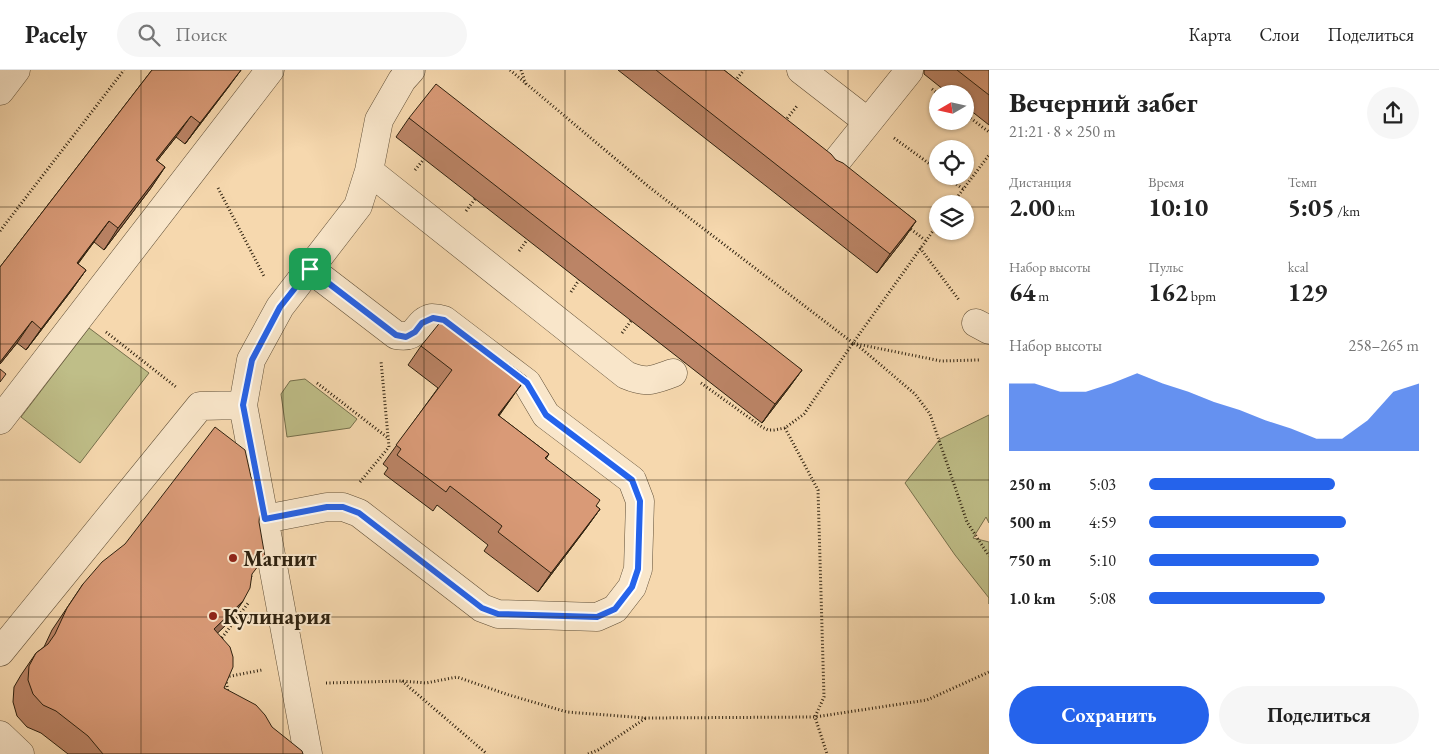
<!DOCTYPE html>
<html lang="ru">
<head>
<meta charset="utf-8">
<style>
  :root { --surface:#fff; --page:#f6f6f6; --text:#222; --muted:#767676; --line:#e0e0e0; --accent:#2563eb }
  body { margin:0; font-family:"EB Garamond",serif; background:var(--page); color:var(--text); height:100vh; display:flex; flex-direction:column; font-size:19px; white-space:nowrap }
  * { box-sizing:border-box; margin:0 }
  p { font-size:16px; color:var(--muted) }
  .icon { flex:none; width:28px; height:28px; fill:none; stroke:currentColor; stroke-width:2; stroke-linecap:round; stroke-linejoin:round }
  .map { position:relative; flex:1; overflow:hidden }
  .sheet { display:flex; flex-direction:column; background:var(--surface); width:450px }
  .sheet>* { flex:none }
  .needle { width:32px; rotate:261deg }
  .buttons { position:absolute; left:929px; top:15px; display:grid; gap:10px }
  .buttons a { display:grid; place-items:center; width:45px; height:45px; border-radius:50%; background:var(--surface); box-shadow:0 1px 4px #0004; font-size:25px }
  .pin { position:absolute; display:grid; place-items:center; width:42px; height:42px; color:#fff; margin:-21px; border-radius:10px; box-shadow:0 2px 8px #0006 }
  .round { display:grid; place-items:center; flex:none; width:52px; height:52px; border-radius:26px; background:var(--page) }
  .headline { display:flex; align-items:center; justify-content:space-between; height:85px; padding:0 20px }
  h1 { font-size:28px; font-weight:700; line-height:38px }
  .stats { display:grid; grid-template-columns:repeat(3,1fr); gap:8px; height:85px; padding:5px 20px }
  .stats div { display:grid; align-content:center }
  .stats b { font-size:25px; font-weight:700 }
  .stats small { font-size:14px; font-weight:400 }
  .stats p { font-size:14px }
  .chart { height:140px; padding:10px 20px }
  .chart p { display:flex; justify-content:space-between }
  .chart svg { width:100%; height:90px; margin-top:5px; fill:var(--accent); opacity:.7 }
  .cta { display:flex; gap:10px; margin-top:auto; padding:10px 20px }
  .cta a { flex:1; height:58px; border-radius:30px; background:var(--accent); color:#fff; font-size:20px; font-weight:700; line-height:58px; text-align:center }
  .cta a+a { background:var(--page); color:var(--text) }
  ul { padding:0 20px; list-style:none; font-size:16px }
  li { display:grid; grid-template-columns:80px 60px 1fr; align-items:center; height:38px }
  li i { height:12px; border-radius:6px; background:var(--accent) }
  header { display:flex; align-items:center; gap:30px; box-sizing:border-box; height:70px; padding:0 25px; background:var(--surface); border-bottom:1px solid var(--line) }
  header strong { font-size:24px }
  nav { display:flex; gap:28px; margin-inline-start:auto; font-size:18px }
  .search { width:350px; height:45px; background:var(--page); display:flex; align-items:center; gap:12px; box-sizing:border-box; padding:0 18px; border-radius:28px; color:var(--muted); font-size:19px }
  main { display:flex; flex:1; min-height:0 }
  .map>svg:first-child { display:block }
  .green { fill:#bfbe88; stroke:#76704c }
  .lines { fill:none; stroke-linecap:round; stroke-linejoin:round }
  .minor-casing { stroke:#604f37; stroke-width:29 }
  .path { stroke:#2e210f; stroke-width:3; stroke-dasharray:1 2.5; stroke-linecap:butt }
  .minor { stroke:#f9e6ca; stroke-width:28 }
  .wall { fill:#bb8466; stroke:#2e210f }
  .shaded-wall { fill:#986c53; stroke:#2e210f }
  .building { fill:#d99a77; stroke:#2e210f }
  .route-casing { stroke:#fff; stroke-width:10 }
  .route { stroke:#2563eb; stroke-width:6 }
  .grid { fill:none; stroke:#2e210f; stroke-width:1; stroke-opacity:0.55 }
  .poi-dot { fill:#8f2418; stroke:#f9e6ca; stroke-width:2 }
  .labels { text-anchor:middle; stroke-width:4; stroke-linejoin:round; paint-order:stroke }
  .poi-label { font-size:22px; font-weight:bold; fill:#2e210f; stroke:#f9e6ca; text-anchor:start }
</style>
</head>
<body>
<header>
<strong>Pacely</strong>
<div class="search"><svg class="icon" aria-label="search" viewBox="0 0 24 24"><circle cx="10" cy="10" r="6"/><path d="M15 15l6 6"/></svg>Поиск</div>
<nav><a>Карта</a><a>Слои</a><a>Поделиться</a></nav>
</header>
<main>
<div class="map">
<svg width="989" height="684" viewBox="0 0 989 684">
  <rect width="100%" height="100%" fill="#f6d8ae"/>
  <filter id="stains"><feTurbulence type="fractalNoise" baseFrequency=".004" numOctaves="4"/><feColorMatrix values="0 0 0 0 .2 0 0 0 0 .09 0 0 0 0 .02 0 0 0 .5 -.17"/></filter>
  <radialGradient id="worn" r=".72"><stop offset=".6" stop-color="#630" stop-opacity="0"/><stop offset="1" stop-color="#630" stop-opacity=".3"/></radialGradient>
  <path class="green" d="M89,258l60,45 -69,90 -59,-46z
    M305,309l52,40 -7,9 -63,9 -6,-43 9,-13z
    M989,345v108l-3,-6 -13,21 16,4v62v-6l-34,-43 -50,-72 35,-44z"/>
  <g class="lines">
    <defs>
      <path id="minor" d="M801,0l67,52
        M0,21l16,-21
        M832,97l77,-96
        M369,101l257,204c21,9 27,5 47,-2
        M976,253l13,7
        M0,350l270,-350
        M265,449l62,-12h16l16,6 123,95 16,6 99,3 18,-8 17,-22 6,-18 2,-68 -8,-21 -86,-65 -19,-32 -83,-63c-3,-1 -9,-2 -12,-2 -18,4 -12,22 -36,17l-86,-66
        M0,582l200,-246 43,-1
        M0,665l20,19
        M308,684l-65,-349 8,-45 29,-53 78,-101 11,-35 10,-51 23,-40 9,-10"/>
    </defs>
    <use href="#minor" class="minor-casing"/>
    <path class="path" d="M510,0l139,117 204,156 85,-119
      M521,0l5,14
      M735,11l9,-11
      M932,19l6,5
      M965,44l24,18
      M785,51l12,-15
      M894,68l44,32
      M415,100l9,-11
      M945,106l18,13
      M218,118l47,90
      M952,134l37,-49
      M466,141l9,-12
      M908,157l17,13
      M0,161l124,-161
      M920,178l39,52
      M519,181l8,-11
      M571,222l8,-12
      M106,262l70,55
      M622,263l9,-12
      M857,274l84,17 38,-1
      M317,313l71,55
      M701,313l61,44 6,3h6l11,-2 19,-14 49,-71 3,1 59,50 15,20 37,108 22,34
      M785,358l33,62 6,207 -9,20 12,37
      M360,412l29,-35 -8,-86
      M221,571v-2l28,-37
      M226,607l36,-7
      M226,609l2,14
      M402,611l85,73
      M326,613l76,-2 24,2 31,-6 52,18 58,17 79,6 169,-1 112,-17 62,-28
      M588,684l10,-4 48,-32"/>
    <use href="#minor" class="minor"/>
  </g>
  <path class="wall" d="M152,0l78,15 -45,59 -9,-7 -19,24 8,6 -14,21 -47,62 -10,-8 -16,22 8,6 -15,21 -45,59 -9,-7 -17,21v-97z
    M618,0h106l112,90 80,61 -13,19 -26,33z
    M924,0h65v55l-24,-19v-12h-16l-25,-20z
    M409,48l393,252 -14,19 -26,34 -366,-286z
    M421,276l92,50 -14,20 50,38 -3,5 50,47 4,3 -13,18 -49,65 -54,-41 4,-6 -51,-40 -4,6 -49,-37 4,-6 -5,-4 55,-76 -30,-23z
    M252,506l-9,25 -15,22 -11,10 7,55 79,66h-235l-27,-21 -14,-6 -10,-11 -4,-14 1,-15 7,-12 15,-22 8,-6 8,-17 31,-46z"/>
  <path class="shaded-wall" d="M241,0l-11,15 -45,59 15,-21z
    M191,46l-15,21 -35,44 15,-21z
    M165,97l-14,21 -47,62 14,-22z
    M109,151l-15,21 -32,42 15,-21z
    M916,151l-13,19 -26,33 13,-19z
    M86,200l-15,21 -45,59 15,-21z
    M32,251l-15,22 -17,21v-2z
    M802,300l-14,19 -26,34 13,-19z
    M527,307l-42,57 13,-19z
    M600,439l-13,18 -49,65 13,-19z
    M243,531l-15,22 -29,28 15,-22z"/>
  <path class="building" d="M152,0h89l-41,53 -9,-7 -35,44 9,7 -47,61 -9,-7 -32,42 9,7 -45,59 -9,-8 -32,41v-95z
    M656,0h68l107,84 5,6 7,3 73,58 -26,33z
    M957,0h32v25z
    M436,14l366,286 -27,34 -366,-286z
    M442,250l38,29 3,-4 44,32 -29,38 51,39 -4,4 55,42 -4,6 4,3 -49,64 -53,-41 4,-6 -52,-40 -4,6 -49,-37 4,-6 -5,-4 56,-75 -31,-24z
    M0,299l6,5 -6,8z
    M215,357l30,23 6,27 5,10 3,11 1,12 -1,12 6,35 -13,17 -2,14 -7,13 -29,28 16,18 3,10v10l-9,21 32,17 9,10 7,12 30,24 1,3h-200l-15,-18 -32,-25 -13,-6 -10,-11 -5,-14 1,-14 7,-13 12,-9 7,-10 12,-26 16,-24 19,-22 23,-18z"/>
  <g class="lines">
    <defs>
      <path id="route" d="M310,199l86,66 10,2 9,-5 7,-9 11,-5 11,2 83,63 19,32 86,65 8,21 -2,68 -6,18 -17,22 -18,8 -99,-3 -16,-6 -123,-95 -16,-6h-16l-62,12 -22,-114 9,-45 28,-53z"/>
    </defs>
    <use href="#route" class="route-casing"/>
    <use href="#route" class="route"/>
  </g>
  <path class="grid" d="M141,0v684M283,0v684M424,0v684M565,0v684M706,0v684M848,0v684M0,137h938M965,137h24M0,274h989M0,410h989M0,547h989"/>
  <g class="poi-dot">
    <circle cx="233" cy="488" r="5"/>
    <circle cx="213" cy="546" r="5"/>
  </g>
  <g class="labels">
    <g class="poi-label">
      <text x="243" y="496">Магнит</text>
      <text x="223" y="554">Кулинария</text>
    </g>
  </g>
  <rect width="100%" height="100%" filter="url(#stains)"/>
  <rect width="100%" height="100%" fill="url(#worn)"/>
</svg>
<div class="buttons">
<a><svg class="needle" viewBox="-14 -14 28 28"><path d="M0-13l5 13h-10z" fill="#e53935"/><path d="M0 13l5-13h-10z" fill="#767676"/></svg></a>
<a><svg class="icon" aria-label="locate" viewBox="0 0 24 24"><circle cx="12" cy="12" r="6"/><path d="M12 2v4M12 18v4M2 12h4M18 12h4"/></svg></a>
<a><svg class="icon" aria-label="layers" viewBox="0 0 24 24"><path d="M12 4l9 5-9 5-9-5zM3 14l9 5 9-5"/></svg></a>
</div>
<div class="pin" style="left:310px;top:199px;background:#1e9e55"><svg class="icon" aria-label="arrive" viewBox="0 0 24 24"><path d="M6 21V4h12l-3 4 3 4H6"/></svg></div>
</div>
<section class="sheet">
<div class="headline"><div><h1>Вечерний забег</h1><p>21:21 · 8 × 250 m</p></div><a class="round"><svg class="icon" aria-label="share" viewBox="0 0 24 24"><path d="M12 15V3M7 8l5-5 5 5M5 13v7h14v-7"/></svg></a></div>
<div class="stats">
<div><p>Дистанция</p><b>2.00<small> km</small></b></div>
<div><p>Время</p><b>10:10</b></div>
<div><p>Темп</p><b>5:05<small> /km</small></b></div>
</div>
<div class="stats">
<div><p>Набор высоты</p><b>64<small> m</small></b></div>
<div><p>Пульс</p><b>162<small> bpm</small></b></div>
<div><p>kcal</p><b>129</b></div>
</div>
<div class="chart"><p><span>Набор высоты</span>258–265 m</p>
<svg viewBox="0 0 160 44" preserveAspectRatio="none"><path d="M0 44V11L10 11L20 15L30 15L40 11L50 6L60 11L70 15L80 20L90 24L100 29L110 33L120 38L130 38L140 29L150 15L160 11V44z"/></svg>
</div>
<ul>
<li><b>250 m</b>5:03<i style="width:69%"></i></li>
<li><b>500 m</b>4:59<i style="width:73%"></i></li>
<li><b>750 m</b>5:10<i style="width:63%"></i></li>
<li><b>1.0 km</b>5:08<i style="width:65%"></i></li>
</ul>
<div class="cta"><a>Сохранить</a><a>Поделиться</a></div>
</section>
</main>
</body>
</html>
